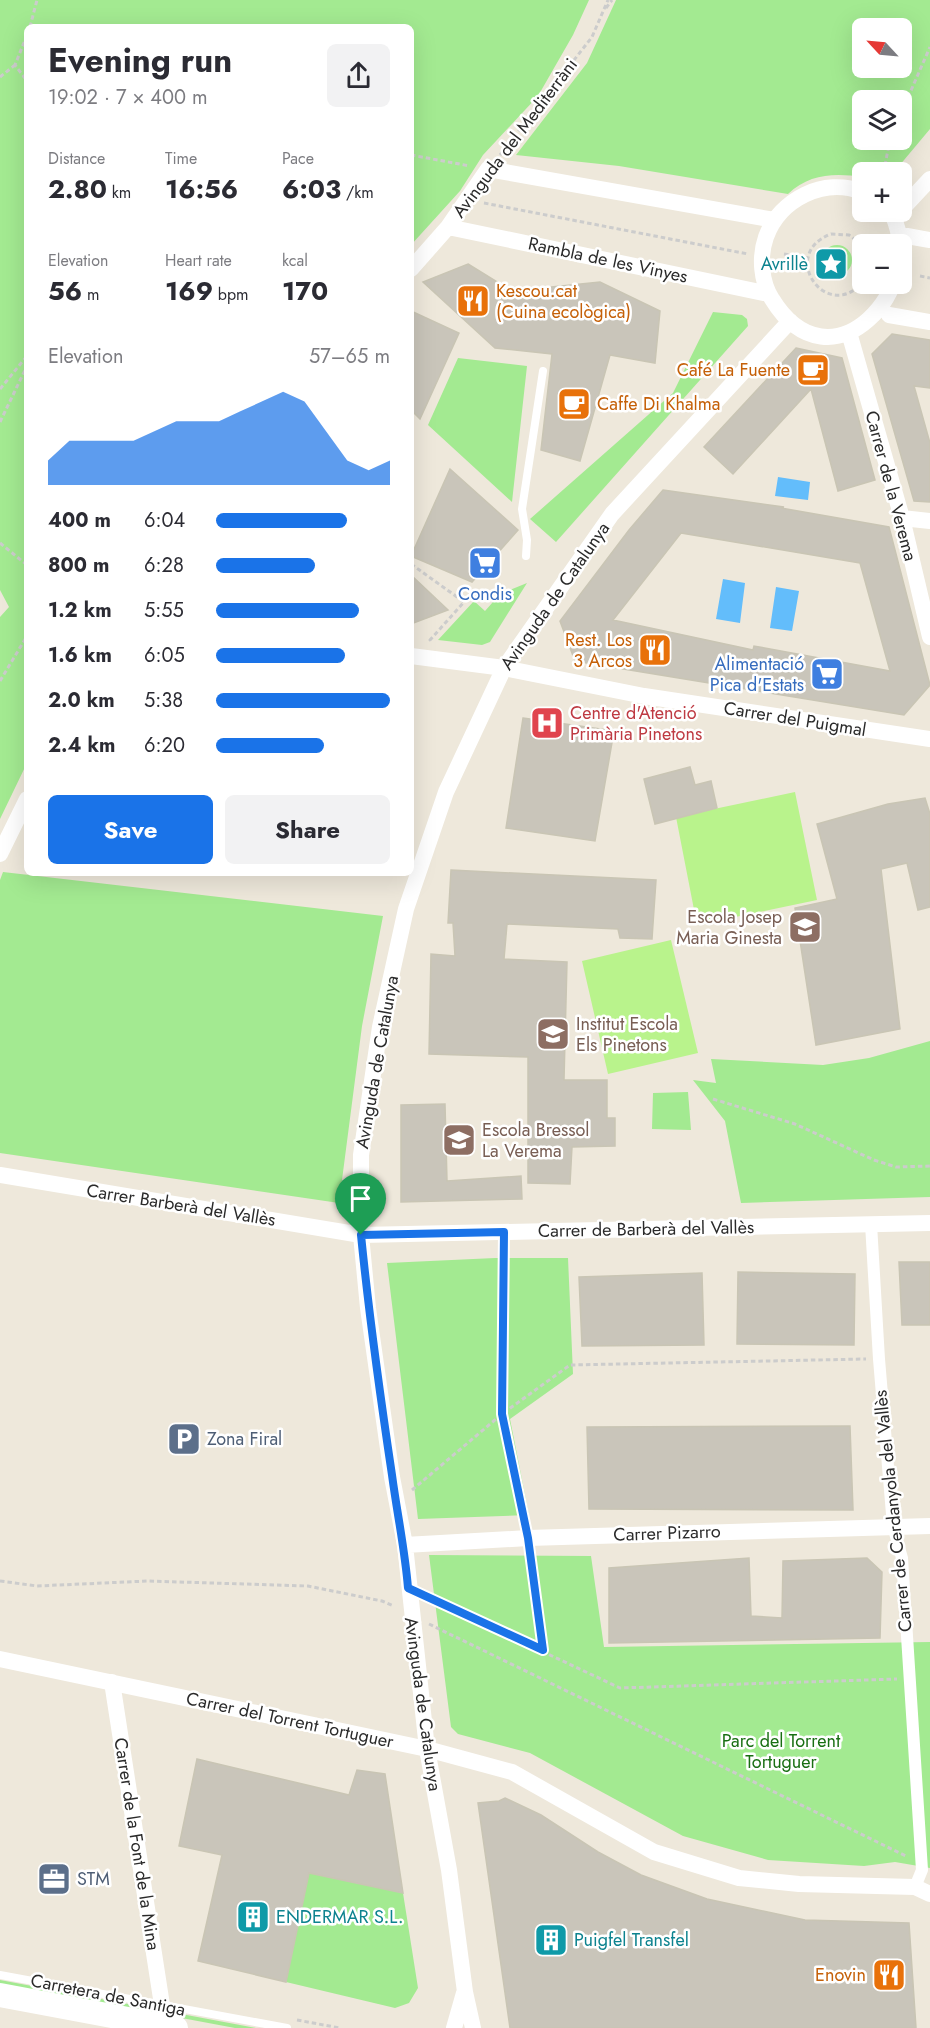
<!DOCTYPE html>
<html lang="en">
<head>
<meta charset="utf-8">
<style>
  :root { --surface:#fff; --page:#f2f2f3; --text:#2b2b33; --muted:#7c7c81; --accent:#1a73e8 }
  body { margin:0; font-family:Jost,sans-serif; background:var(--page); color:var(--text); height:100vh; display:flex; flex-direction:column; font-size:22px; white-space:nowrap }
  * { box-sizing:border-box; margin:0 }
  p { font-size:20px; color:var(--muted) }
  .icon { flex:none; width:33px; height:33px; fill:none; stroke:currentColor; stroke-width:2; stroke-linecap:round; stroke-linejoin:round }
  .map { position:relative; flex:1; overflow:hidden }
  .side { position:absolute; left:24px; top:24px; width:390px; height:852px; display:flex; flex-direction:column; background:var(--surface); border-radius:9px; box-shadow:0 6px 24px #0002 }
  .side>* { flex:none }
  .needle { width:39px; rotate:296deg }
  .tools { position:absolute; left:852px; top:18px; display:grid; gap:12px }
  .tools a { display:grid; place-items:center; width:60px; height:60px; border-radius:9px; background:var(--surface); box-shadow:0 6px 24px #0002; font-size:30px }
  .pin { position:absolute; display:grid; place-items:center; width:51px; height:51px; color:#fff; margin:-62px -26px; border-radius:50% 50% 50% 0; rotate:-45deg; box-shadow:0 0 6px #0007 }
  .pin .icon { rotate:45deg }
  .round { display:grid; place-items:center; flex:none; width:63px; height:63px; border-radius:9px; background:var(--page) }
  .headline { display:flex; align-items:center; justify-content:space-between; height:102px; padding:0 24px }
  h1 { font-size:33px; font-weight:700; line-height:45px }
  .metrics { display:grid; grid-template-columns:repeat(3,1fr); gap:9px; height:102px; padding:6px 24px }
  .metrics div { display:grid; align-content:center }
  .metrics b { font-size:26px; font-weight:700 }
  .metrics small { font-size:16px; font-weight:400 }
  .metrics p { font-size:16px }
  .chart { height:168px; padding:12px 24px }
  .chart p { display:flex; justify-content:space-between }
  .chart svg { width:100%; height:108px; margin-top:6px; fill:var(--accent); opacity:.7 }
  .cta { display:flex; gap:12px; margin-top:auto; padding:12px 24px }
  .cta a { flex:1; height:69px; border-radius:9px; background:var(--accent); color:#fff; font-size:24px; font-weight:700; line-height:69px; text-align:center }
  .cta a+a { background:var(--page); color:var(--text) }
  ul { padding:0 24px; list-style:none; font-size:20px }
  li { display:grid; grid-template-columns:96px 72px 1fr; align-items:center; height:45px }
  li i { height:15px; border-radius:8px; background:var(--accent) }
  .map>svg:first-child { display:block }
  .green { fill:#a3ea91; fill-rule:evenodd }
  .pitch { fill:#b9f38c }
  .water { fill:#63bdfb }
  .building { fill:#c9c5ba; stroke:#c9c5b4; stroke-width:1.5; fill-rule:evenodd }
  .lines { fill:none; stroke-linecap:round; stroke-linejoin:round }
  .path { stroke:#ccc; stroke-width:3; stroke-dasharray:4.5 3; stroke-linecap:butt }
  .service { stroke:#fff; stroke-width:8 }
  .pedestrian { stroke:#fff; stroke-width:12 }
  .minor { stroke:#fff; stroke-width:16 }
  .secondary { stroke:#fff; stroke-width:24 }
  .route-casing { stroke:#fff; stroke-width:12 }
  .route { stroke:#1a73e8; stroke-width:8 }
  .labels { text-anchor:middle; stroke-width:5; stroke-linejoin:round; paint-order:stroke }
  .street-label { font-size:18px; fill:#2a2a2a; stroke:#fff }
  .culture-label { font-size:18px; fill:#0d838f; stroke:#fff; text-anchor:start }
  .food-label { font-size:18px; fill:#c56008; stroke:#fff; text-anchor:end }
  .shop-label { font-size:18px; fill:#366cbe; stroke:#fff }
  .health-label { font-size:18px; fill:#be3a42; stroke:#fff; text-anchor:start }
  .education-label { font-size:18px; fill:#785e54; stroke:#fff; text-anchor:start }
  .service-label { font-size:18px; fill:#4e5e75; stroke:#fff; text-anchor:start }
  .park-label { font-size:18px; fill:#196f13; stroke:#fff }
</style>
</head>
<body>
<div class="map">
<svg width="930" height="2028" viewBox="0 0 930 2028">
  <rect width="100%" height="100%" fill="#eee8db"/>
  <path class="green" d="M0,0h589l-16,35 -35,61 -55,59 -23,36 -49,54v-218h-384v736l-27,56v-202l9,-10 -9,-17z
    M616,0h314v129l-36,43h-32v5c-28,-4 -53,-3 -74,17l-169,-28 -103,-11 71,-92zM862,28h40v40h-40zM862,100h40v40h-40z
    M822 260a15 15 0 1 1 30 0a15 15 0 1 1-30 0Z
    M713,312l29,3 5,4 1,7 -192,216 -26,-23 143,-126z
    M458,358l69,8 -15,136 -84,-77z
    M527,583l-37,59 -8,3 -44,-5 36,-39 11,10 15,-17z
    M3,872l380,44 -21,110 -23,177 -339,-50v-273z
    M930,1041v156l-189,6 -16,-82 -32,-41 23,3 -5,-24 112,6 46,-7z
    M688,1092l3,38 -39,-1 1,-36z
    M495,1258h73l5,116 -63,45 19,96 -111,4 -31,-256z
    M429,1555l162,1 13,91 326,-5v226l-35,-6 -31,4 -96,-6 -85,-24 -153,-83 -72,-19 -7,-7z
    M309,1873l94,20 15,95 -9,15 -14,5 -109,-26z
    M0,1980l256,48h-21l-235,-44z"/>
  <path class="pitch" d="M795,792l22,108 -120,25 -21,-108z
    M671,940l27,113 -90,21 -26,-113z"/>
  <path class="water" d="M778,477l32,5 -2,18 -33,-4z
    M723,579l22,4 -5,40 -24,-4z
    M776,587l23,4 -7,40 -22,-3z"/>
  <path class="building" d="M468,264l44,27 88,-9 60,29 -5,52 -45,-8 -30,106 -39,-11 11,-96 -57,-6 -72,-66z
    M411,311l48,22 -39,86 -9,-9z
    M892,334l38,6v48l-16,-2 16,57v59l-16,-1 -42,-147z
    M796,348l46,10 33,122 -37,11 -27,-102 -78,85 -29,-27z
    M450,469l68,61 -46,52 -61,-26z
    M663,490l121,17 -3,1 108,19 41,158 -26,30 -329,-54 -15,-40 69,-91zM681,533l179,30 30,108 -136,-25 -1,4 -140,-30z
    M411,575l37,35 -37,14z
    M523,718l91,13 -19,110 -89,-13z
    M690,767l5,18 16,-4 6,27 -62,16 -11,-45z
    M925,798l5,16v93l-12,3 -11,-47 -26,6 19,160 -84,16 -21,-137 42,-9 -20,-75 71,-20z
    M451,870l205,10 -4,59 -32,-1 -2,-9 -111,-5 -3,35 63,3 -3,118h43v38h8v28l-43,1 -2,37 -42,-1v-126l-99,-3 2,-100 24,2 -2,-33h-5z
    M445,1104l2,77 74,-5 1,23 -121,3v-97z
    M899,1262h31v63h-28z
    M738,1272l117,2 -1,71 -117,-1z
    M702,1273l2,72 -122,1 -3,-69z
    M850,1426l3,84 -264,-1 -2,-82z
    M749,1558l2,58 31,2 1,-57 84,-3 15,14 -2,66 -271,5v-75z
    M197,1759l152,36 8,-25 28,4 18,119 -94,-20 -23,109 -88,-21 24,-106 -43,-9z
    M505,1798l36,17 57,37 43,23 66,24 98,21 104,3 7,105h-406l-32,-225 21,-2z"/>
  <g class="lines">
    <path class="path" d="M606,8l6,-8
      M30,27l7,-27
      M27,35l-12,30 12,16
      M0,77l15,-12
      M902,111l28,-64
      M411,155l59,11
      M500,155l92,-118 16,-37
      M886,172l-2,-2 6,-30
      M484,203l264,51
      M862,245l-13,-10 -18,-1c-53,20 -5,89 31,49
      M784,254l24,4
      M920,276l10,2
      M0,389l27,-33
      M0,422l27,-56
      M0,543l27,22
      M411,564l53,38 -34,38 2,1
      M0,681l27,-45
      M713,1099l82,25 79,36 22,7 34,-1
      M504,1247l-2,167 22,107
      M412,1490l90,-76 68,-49 296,-6
      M530,1554l13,96
      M0,1581l37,5 111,-5 160,5 74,15 12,5
      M427,1597l193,91 277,-9
      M429,1624l477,232
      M297,2020l43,8"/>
    <path class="service" d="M526,556l1,-16 -5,-31 21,-138
      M0,1975l287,53"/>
    <path class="pedestrian" d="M871,1224l8,135 14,167 9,32 20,312 -7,17"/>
    <path class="minor" d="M862,192c-38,-15 -82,7 -96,45 -7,20 -5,45 6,62 59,96 158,-12 119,-87
      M902,209l28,-30
      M448,227l321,67
      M907,236l23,4
      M411,269l37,-42 40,-58 286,51
      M889,315l41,7
      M850,336l52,182 28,119
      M902,518l28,3
      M411,656l93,12 140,28 286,43
      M0,854l27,-55
      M0,1175l361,60 569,-12
      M405,1545l123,-7 402,-12
      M0,1659l427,90 85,23 142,80 85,26 60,6 116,3 15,7
      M112,1682l50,323
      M454,2028l10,-35
      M473,2028l-8,-36 -16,-122 -22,-121 -22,-204 -13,-68 -24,-169 -7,-73v-80l19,-128 26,-118 40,-117 58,-124 108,-154 178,-193"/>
    <path class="secondary" d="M0,1995l176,33"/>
  </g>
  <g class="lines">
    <defs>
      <path id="route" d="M504,1232l-2,182 26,124 15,112 -135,-62c-3,-38 -11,-75 -16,-113 -12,-80 -23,-160 -31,-240z"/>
    </defs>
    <use href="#route" class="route-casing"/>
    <use href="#route" class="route"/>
  </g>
  <defs>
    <symbol id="sight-square" viewBox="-11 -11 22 22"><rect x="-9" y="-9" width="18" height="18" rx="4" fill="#0f9aa8" stroke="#fff"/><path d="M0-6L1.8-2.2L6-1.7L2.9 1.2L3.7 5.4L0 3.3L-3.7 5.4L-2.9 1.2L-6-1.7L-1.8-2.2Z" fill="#fff"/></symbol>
    <symbol id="restaurant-square" viewBox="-11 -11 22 22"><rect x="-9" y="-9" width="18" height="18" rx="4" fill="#e8710a" stroke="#fff"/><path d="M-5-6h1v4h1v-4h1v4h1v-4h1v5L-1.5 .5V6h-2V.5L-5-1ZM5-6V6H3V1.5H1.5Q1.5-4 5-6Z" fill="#fff"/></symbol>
    <symbol id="cafe-square" viewBox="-11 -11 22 22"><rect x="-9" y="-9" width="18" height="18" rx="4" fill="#e8710a" stroke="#fff"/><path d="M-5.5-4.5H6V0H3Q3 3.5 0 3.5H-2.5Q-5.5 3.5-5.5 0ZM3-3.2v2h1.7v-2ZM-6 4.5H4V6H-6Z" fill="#fff"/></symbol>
    <symbol id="supermarket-square" viewBox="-11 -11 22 22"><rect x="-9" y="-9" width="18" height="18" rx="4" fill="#3f7fe0" stroke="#fff"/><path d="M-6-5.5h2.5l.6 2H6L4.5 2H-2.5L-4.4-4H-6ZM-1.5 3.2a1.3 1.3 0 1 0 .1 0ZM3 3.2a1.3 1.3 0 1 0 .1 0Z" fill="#fff"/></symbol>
    <symbol id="hospital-square" viewBox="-11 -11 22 22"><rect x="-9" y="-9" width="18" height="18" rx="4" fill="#e0444e" stroke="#fff"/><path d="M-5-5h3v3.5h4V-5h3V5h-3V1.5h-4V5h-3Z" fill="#fff"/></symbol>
    <symbol id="school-square" viewBox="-11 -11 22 22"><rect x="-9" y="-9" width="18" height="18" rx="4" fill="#8d6e63" stroke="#fff"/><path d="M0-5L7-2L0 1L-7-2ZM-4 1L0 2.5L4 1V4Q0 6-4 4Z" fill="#fff"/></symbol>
    <symbol id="parking-square" viewBox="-11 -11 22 22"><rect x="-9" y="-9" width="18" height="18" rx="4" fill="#5c6f8a" stroke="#fff"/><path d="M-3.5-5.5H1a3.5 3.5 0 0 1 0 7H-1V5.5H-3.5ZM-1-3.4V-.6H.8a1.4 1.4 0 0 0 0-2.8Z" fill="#fff"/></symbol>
    <symbol id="office-square" viewBox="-11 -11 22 22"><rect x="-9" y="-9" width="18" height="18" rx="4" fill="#5c6f8a" stroke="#fff"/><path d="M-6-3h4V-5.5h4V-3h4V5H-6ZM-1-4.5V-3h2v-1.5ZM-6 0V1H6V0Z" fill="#fff"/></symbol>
    <symbol id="building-square" viewBox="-11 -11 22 22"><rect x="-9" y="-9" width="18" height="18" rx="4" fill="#0f9aa8" stroke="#fff"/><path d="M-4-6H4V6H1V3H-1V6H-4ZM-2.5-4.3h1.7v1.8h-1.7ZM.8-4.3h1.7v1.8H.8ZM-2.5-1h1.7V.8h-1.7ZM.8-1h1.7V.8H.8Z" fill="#fff"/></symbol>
  </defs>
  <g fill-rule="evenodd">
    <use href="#sight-square" x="812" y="245" width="38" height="38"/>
    <use href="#restaurant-square" x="454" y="282" width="38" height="38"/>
    <use href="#cafe-square" x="794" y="351" width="38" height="38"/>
    <use href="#cafe-square" x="555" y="385" width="38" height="38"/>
    <use href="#supermarket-square" x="466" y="544" width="38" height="38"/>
    <use href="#restaurant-square" x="636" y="631" width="38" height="38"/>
    <use href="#supermarket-square" x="808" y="655" width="38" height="38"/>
    <use href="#hospital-square" x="528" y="704" width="38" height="38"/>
    <use href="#school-square" x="786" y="908" width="38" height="38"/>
    <use href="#school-square" x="534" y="1015" width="38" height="38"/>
    <use href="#school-square" x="440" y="1121" width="38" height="38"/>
    <use href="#parking-square" x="165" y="1420" width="38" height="38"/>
    <use href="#office-square" x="35" y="1860" width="38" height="38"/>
    <use href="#building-square" x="234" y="1898" width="38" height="38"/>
    <use href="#building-square" x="532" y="1921" width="38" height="38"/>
    <use href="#restaurant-square" x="870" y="1956" width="38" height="38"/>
  </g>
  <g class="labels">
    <g class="street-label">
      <text transform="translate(515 138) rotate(-53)" y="6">Avinguda del Mediterràni</text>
      <text transform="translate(608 260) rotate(12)" y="6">Rambla de les Vinyes</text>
      <text transform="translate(891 486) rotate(75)" y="6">Carrer de la Verema</text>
      <text transform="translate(555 596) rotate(-55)" y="6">Avinguda de Catalunya</text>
      <text transform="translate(795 719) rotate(9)" y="6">Carrer del Puigmal</text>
      <text transform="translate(377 1062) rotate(-80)" y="6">Avinguda de Catalunya</text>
      <text transform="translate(181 1205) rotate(9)" y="6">Carrer Barberà del Vallès</text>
      <text transform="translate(646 1229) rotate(-1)" y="6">Carrer de Barberà del Vallès</text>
      <text transform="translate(893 1511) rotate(-96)" y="6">Carrer de Cerdanyola del Vallès</text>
      <text transform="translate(667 1533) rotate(-2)" y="6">Carrer Pizarro</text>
      <text transform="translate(423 1704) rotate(82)" y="6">Avinguda de Catalunya</text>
      <text transform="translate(290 1720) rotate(12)" y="6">Carrer del Torrent Tortuguer</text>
      <text transform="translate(137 1844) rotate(81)" y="6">Carrer de la Font de la Mina</text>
      <text transform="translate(108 1995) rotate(11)" y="6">Carretera de Santiga</text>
    </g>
    <g class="culture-label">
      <text x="808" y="270" text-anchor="end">Avrillè</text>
      <text x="276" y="1923">ENDERMAR S.L.</text>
      <text x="574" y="1946">Puigfel Transfel</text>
    </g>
    <g class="food-label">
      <text x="496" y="297" text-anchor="start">Kescou.cat<tspan x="496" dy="21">(Cuina ecològica)</tspan></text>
      <text x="790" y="376">Café La Fuente</text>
      <text x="597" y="410" text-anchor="start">Caffe Di Khalma</text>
      <text x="632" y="646">Rest. Los<tspan x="632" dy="21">3 Arcos</tspan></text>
      <text x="866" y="1981">Enovin</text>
    </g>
    <g class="shop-label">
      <text x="485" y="600">Condis</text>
      <text x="804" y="670" text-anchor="end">Alimentació<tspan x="804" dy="21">Pica d'Estats</tspan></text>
    </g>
    <g class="health-label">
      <text x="570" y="719">Centre d'Atenció<tspan x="570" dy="21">Primària Pinetons</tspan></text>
    </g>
    <g class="education-label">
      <text x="782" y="923" text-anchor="end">Escola Josep<tspan x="782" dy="21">Maria Ginesta</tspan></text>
      <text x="576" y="1030">Institut Escola<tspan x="576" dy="21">Els Pinetons</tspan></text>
      <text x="482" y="1136">Escola Bressol<tspan x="482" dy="21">La Verema</tspan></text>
    </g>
    <g class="service-label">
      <text x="207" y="1445">Zona Firal</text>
      <text x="77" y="1885">STM</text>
    </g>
    <g class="park-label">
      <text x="781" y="1747">Parc del Torrent<tspan x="781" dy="21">Tortuguer</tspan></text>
    </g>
  </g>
</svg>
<div class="tools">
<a><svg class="needle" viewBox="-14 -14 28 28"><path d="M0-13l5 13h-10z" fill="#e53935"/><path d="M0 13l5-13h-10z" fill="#7c7c81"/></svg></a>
<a><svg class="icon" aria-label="layers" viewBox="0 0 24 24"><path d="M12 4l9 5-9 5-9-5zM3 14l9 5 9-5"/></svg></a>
<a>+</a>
<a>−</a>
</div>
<div class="pin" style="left:361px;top:1235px;background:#1e9e55"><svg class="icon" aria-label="arrive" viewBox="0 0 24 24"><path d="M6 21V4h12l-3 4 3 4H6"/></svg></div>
<section class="side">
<div class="headline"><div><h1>Evening run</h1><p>19:02 · 7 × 400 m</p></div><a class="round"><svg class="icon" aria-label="share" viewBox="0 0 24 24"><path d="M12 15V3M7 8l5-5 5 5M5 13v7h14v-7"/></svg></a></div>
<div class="metrics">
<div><p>Distance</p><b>2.80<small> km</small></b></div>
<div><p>Time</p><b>16:56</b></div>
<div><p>Pace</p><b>6:03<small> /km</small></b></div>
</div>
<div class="metrics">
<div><p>Elevation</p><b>56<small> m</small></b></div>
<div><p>Heart rate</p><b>169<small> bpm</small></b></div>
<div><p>kcal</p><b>170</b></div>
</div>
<div class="chart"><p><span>Elevation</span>57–65 m</p>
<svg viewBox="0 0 160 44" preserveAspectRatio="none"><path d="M0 44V34L10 26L20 26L30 26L40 26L50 22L60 18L70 18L80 18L90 14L100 10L110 6L120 10L130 22L140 34L150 38L160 34V44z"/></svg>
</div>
<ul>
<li><b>400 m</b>6:04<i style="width:75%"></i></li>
<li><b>800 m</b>6:28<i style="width:57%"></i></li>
<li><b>1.2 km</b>5:55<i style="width:82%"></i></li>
<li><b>1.6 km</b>6:05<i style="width:74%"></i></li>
<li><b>2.0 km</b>5:38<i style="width:100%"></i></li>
<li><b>2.4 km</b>6:20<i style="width:62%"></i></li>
</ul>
<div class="cta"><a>Save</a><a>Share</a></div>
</section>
</div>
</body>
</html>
